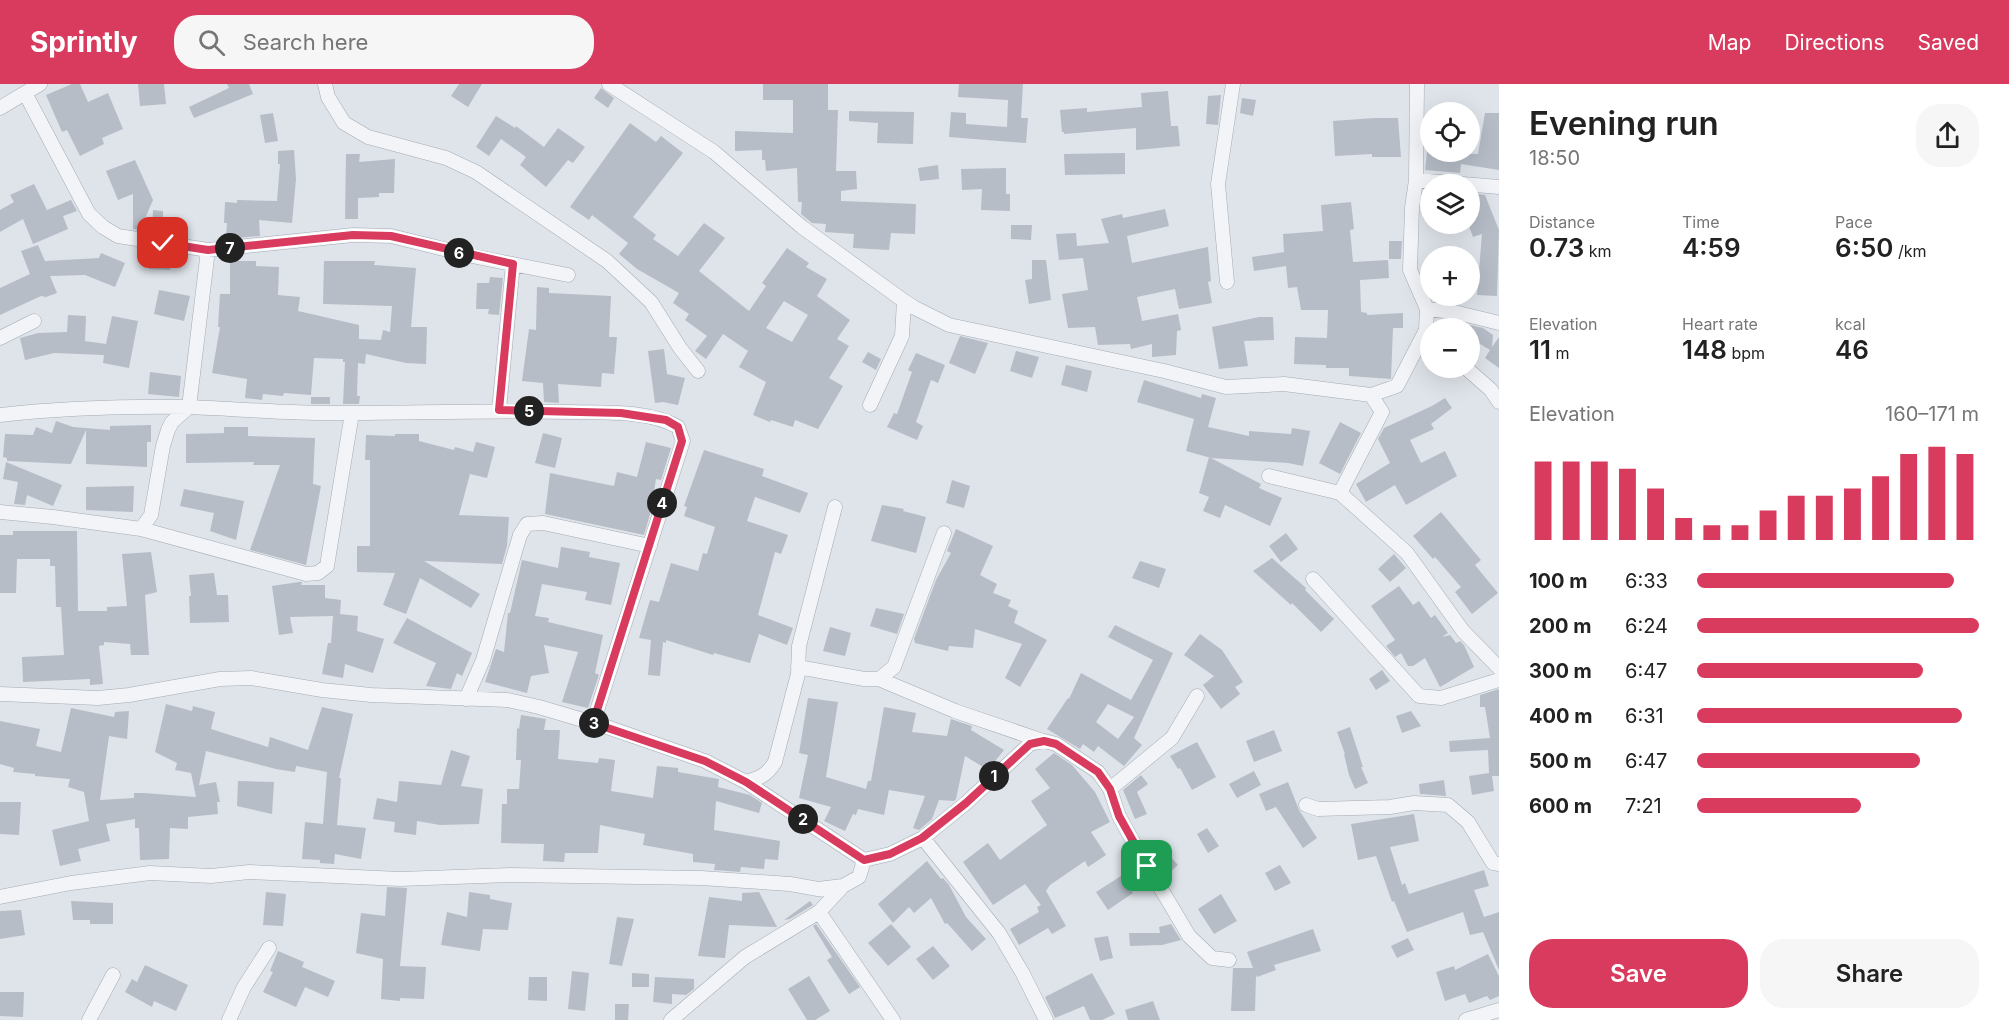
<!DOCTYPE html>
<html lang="en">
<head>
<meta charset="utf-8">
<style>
  :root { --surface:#fff; --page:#f6f6f6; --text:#222; --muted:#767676; --accent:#d83b5e }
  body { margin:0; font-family:Inter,sans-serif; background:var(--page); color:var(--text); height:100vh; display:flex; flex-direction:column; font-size:22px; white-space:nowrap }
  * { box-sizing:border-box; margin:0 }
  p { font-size:20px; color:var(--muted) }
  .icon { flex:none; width:33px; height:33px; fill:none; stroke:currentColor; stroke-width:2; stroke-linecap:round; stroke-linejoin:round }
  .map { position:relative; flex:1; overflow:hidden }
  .sheet { display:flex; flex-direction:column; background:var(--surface); width:510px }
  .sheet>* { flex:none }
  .tools { position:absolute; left:1420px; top:18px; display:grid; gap:12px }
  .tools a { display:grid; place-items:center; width:60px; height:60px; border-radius:50%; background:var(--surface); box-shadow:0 6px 24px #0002; font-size:30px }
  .pin { position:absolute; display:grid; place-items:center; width:51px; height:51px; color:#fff; margin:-26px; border-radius:12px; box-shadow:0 3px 9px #0006 }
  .km { position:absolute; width:30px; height:30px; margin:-15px; border-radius:50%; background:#222; color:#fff; font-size:16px; line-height:30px; text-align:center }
  .round { display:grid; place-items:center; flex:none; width:63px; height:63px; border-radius:24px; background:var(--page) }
  .head { display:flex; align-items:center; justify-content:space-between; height:102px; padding:0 30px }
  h1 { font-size:33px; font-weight:600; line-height:45px }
  .figures { display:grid; grid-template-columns:repeat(3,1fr); gap:9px; height:102px; padding:6px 30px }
  .figures div { display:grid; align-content:center }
  .figures b { font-size:26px; font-weight:600 }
  .figures small { font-size:16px; font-weight:400 }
  .figures p { font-size:16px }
  .chart { height:168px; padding:12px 30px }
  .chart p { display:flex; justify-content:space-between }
  .chart svg { width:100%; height:108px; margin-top:6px; stroke:var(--accent); stroke-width:6 }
  .button { display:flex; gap:12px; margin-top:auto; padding:12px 30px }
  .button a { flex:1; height:69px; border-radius:24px; background:var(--accent); color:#fff; font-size:24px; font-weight:600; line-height:69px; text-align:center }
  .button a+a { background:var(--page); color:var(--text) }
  ul { padding:0 30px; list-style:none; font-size:20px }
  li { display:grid; grid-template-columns:96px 72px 1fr; align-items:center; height:45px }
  li i { height:15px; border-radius:8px; background:var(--accent) }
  header { display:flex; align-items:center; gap:36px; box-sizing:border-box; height:84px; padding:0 30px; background:var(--accent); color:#fff }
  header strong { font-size:28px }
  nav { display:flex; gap:33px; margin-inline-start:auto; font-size:21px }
  .search { width:420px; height:54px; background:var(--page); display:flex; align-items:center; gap:15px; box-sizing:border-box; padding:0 21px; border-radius:24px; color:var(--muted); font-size:22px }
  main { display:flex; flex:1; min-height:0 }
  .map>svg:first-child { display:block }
  .building { fill:#b6bdc7; fill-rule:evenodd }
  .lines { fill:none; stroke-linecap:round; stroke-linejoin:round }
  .street-casing { stroke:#a4abb4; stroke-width:15 }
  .street { stroke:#f2f4f7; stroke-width:14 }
  .route-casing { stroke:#fff; stroke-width:12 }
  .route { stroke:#d83b5e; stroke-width:8 }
</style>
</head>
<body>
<header>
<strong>Sprintly</strong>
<div class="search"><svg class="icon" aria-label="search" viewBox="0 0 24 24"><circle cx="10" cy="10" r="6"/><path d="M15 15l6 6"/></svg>Search here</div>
<nav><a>Map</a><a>Directions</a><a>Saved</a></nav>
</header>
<main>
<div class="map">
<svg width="1499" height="936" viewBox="0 0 1499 936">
  <rect width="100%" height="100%" fill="#dfe4ea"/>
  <path class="building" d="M72,0h8l8,18 20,-9 15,36 -21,9 2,6 -24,12 -13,-26 -5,2 -16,-37z
    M138,0h26l2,20 -26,2z
    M227,0h22l4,10 -59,24 -5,-11 40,-19z
    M459,0h23l-14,23 -17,-11z
    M763,0h65v26h10l-2,61h20l1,18 -16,2v10l75,3 -1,30 -24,-1 -2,17 -36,-2 1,-14 -29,-2 1,-8 -14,-1 -11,-9 1,-12h-4l-1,-34 -31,3 -1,-11h-3v-10l-27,1v-20l58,2v-33h-30z
    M959,0h64l-2,34h7l-2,25 -77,-6 2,-25 15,1v11l41,3 1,-27 -50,-3z
    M601,4l13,10 -6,10 -14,-10z
    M1168,7l3,35h7l2,20 -44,4v-22l-72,6v-2h-2l-2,-22 27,-2v4l55,-5 -1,-14z
    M1221,11l-3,30 -12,-1 2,-28z
    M1242,14l14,2 -3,16 -13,-3z
    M849,27l65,1 -1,32 -36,-1 1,-20 -29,-2z
    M273,29l5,28 -13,2 -5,-28z
    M1485,29h14v57l-38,-6 -1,9 -35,-3 2,-18 51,2z
    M496,32l19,12 1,-2 28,21 14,-19 27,19 -12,16 -5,-3 -22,27 -26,-22 6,-8 -25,-18 -12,17 -13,-9z
    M1374,34h24l3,39h-29v-3l-37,2 -2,-35z
    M630,39l26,19 5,-6 22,17 -50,64 23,18 -3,4 25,17 26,-33 21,15 -26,33 50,40 17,-25 -4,-3 25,-35 22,15 -3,4 21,12 -10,17 33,24 -13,19 12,7 -20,32 14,8 -25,43 -23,-9 -2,7 -22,-7 -1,2 -17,-7 13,-33 -27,-15 9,-16 -25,-17 -17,25 -11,-8 12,-15 -22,-16 4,-6 -16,-11 6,-10 -42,-24 -18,-15 9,-11 -36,-28 -3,5 -19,-13zM784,217l24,14 -16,27 -26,-14z
    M294,66l2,29 -4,44 -33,-3 1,16 -34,3 1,-16h-3l1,-21 12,1v-3l40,1 3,-37h-2v-13z
    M1125,69v21l-60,1 -1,-21z
    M346,70h14l-1,8 36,-3 -1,34h-15v4l-21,1v21h-13z
    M135,76l18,40 -13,30 -7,-1v-35l-15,6 -12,-29z
    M938,81l1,14 -19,2 -2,-13z
    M1006,84v26h4v17l-29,-1 1,-21 -20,1 -1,-21z
    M34,100l13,26 24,-10 6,11 -14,5 5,13 -35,15 -10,-25 -23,13v-22l14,-8 -4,-7z
    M1479,110l6,1 14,35 -2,66 -20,-1 5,-61 -9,3 -3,-8v-31z
    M1351,118l3,27 -4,1 3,32 35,-2 1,18 -29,2 1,32 6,1v2l36,-2v15h-10l-2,51 -42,-3v-8h-23v-3l-32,-1 1,-27 32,1 1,-28h-27l-4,-23 -9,1 -2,-22 -32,5 -2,-14 32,-5 -1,-18 40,-3 -2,-26z
    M1165,125l4,17 -42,10 5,27 76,-16 3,34 -3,1 4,21 -33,6 -4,-20 -38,8 5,24 36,-7 3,16 -4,1 -1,24 -24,2v-13l-21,5 -1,-5 -32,1 -3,-18 -27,1 -6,-34 26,-4 -5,-32 -24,2 -3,-26 20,-1 1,13 32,-3 -8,-24 21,-5 1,4z
    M153,126l10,1v23l-11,-2z
    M1011,141h21l-1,15 -20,-1z
    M1389,157h13l-1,18h-12z
    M38,161l7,16 54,-3 2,-5 24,10 -10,24 -30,-12 -35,1 7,17 -11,4 -5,-1 -41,19v-27l30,-14 -9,-23z
    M150,166l13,2v4l8,1 -1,13 -21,-1z
    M1032,176h14l5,40 -22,4 -4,-24 7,-1z
    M230,177h26v5l23,1 -1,28 22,2 -2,14 61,14v14l22,1 2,-10 7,2 2,-26 -69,-2 1,-43h51l-1,4 42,3 -5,59h16l-1,37 -20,-1 -40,-9 -1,10 -7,-1 -1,33h3l-1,8h-16l2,-42h-2v-3l-29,-1 -3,37 -27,-2 -1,3 -20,-2 -1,6 -17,-2 2,-19 -35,-6 8,-46h-2l2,-33h10z
    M490,193l13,1 -4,37 -11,-1 1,-5h-13l1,-26h12z
    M537,203l12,1v5l62,3 -2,41h8l-3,37 -12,-1 -1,14 -43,-3 1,19 -15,-1 -1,-19 -21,-2 7,-52 7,1z
    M159,206l31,6 -6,25 -30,-7z
    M68,231l18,1 -1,25 21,3 6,-28 26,5 -9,47 -26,-5 1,-8 -50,-2 -29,7 -5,-22 18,-5 29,-1z
    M1259,233h14l1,23 -30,1 4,25 -29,3 -7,-42z
    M1470,241l13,3 10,7 -1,12 7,-10v31l-14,-10 5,-8 -20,-12z
    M960,252l28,7 -13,31 -26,-11z
    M664,265l3,25 18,4 -7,27 -15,-3 -8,1 -7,-52z
    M1016,267l23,6 -7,21 -22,-7z
    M868,268l13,7 -5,11 -14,-8z
    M916,269l29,12 -7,18 -7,-3 -15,42 7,4 -6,14 -30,-13 7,-14 3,1 15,-42 -4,-2z
    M1066,281l26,6 -5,21 -26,-7z
    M150,288l31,4 -2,21 -31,-3z
    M1144,296l57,18 1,-4 14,4 -8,29 41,9v-5l42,3 1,-6 18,3 -7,35 -15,-3 -77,-5 -25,-7 8,-32 -57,-17z
    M311,313h19v7h-19z
    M1445,314l7,10 -21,16 3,5 -24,11 11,23 24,-12 12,25 -51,29 -11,-20 -29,17 -10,-18 34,-21 -12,-24 6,-11 48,-22z
    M56,337l17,6 37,3v-4l41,-1v17h-4v25l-61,-3v-34l-15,34 -64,-3v-3l-4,-1 2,-23 28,1 3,-8 16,6z
    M1340,338l21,11 -21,41 -21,-11z
    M224,343h24v9l67,2 -2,46 8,2 -15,79 -56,-15 30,-85h-27l1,-3 -68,1v-29l38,-1z
    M543,349l19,5 -7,30 -20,-5z
    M395,350h24v7l35,9 1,-3 18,5 3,-10 19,5 -8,31 -17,-4 -11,41 50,2 -2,29 -5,18 -78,-3 56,33 -9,14 -51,-30 -14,36 -23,-9 12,-32 -38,-1v-26h13v-86h-5l1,-25 29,1z
    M646,358l25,6 -10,32 -5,-1 -5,32 -7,24 -99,-21 5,-41 64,13 3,-14 20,5z
    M704,366l60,19 -2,7 46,17 -8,20 -45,-16 -8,24 41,14 -7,19 -6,-2 -17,63 35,13 -6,17 -28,-11 -9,29 -36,-10 -1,2 -47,-15v3l-3,-1 -3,34 -12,-1 3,-35 -12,-2 11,-38 9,2 12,-39 27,8 5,-18 4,1 8,-27 -31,-11 3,-9 -3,-1z
    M1209,373l52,27 -2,4 23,10 -12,28 -45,-21 -5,13 -17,-7 6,-14 -10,-4z
    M6,378l56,23 -9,21 -26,-11 -2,10 -11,-1 4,-22 -15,-3z
    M952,396l18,6 -6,22 -18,-5z
    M134,402l-1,26 -47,-2v-23z
    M184,405l60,12 -8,39 -26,-9 4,-18 -34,-7z
    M882,421l22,4 -1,2 23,6 -10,36 -45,-12z
    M1441,428l40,48 -6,5 23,28 -26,21 -17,-22 6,-5 -26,-30 -2,2 -20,-23z
    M956,445l37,17 -13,29 17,9 -4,9 18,7 -3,6 10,5 -4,12 33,17 -27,47 -15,-9 17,-34 -47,-15 -2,19 -24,-2 -1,5 -33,-8 -1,-4 22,-59 15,-27 -4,-2z
    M13,447h64l1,80h29v-4l20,-1 -5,-52 29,-2 6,40 -12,3 4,60h-18l-1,-11 -26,-2v3l-5,1 4,38 -13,1v-6l-67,3 -1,-25 42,-2 -3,-48h-5l-1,-41h-5v-7h-33l-1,34h-16v-58h13z
    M1286,449l12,16 -17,13 -12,-16z
    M561,463l29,5 -1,5 31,6 -9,42 -26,-5 2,-8 -45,-8 -7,32 14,2 -1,4 55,13 -8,38 4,2 -11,33 -26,-6 16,-50 -34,-7 5,28 -18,3 -4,17 -42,-11 11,-33 8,3 4,-39h2l12,-53 36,8z
    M1394,470l12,14 -16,14 -12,-13z
    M1272,474l34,30 -1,2 29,29 -13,13 -29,-29 -1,2 -38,-34z
    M1140,477l26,8 -7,19 -27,-10z
    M214,489l3,22h11l1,27 -39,1 -1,-27h2l-2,-21z
    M299,498h3l-1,3h24v13l16,2 -1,14 18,2 -1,15 27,8 -11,34 -28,-9 -2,14 -21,-4 6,-31h3l2,-27 -43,1 3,16 -14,2 -7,-49z
    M1399,502l14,19 6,-4 12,17 4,-3 13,18 -6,4 8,-2 6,8 4,-2 4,4 10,22 -34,20 -15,-29 -12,8h-5l-7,-13 -6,4 -9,-11 9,-6 -24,-34z
    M876,524l28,6 -7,20 -27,-8z
    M407,534l65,35 -10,23 -5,-3 -6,16 -25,-3 10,-23 -43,-20z
    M1115,541l58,28 -39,85 8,7 -18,21 -26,-20 -4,6 -11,-8 -3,5 -33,-20 21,-31 1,1 12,-26 50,27 22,-40 -45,-23zM1108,620l26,13 -16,22 -22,-17z
    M830,543l21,6 -6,23 -22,-5z
    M1200,550l22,16 21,32 -8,5 5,7 -19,15 -18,-24 11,-9 -30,-21z
    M1382,586l8,11 -14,9 -7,-11z
    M1499,605v87h-7l2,15 -22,4 -3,-19 20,-3 -1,-23 -38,2 -1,-11 41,-3 -5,-31h-5v-12z
    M808,614l30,4 -12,75 40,12 2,-8h3l13,-74 32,6 -4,19 35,4 4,-17 21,7 -1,4 33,20 -16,20 -23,-14 -9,43 -2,2 -15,-1 -7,19 -13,11 -6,-2 12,-32 -36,-6 -5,25 -26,-6 -2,6 -3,-1 -8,17 -21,-10 7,-14 -32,-9 9,-43 -9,-2z
    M166,620l26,7 1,-5 22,6 -4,17 57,18 2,-10 38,13 14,-43 31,7 -14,64h2l-4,47 29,3 -5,31 -26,-5 -1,10 -14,-1v-3l-18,-1 3,-37 18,2 4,-52 -31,-6 -1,6 -19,-3 -70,-18 -7,34 17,-3 4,20h-3l1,12 -30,3v12l-18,-1 -1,31 -29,1 -1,-32h-4v-9l-29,5 4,17 -32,8 3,12 -21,5 -8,-36 37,-9 -5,-29 -16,-5 2,-8 -35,-3v-2l-22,-2 1,-4 -14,-4v-43l40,8 -4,17 25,6 10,-44 43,9 1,-5 14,-1 -2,28 -18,-3 -9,64 34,-2v-5h10l52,4 -5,-24 -16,-3 2,-7 -22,-11z
    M1411,627l10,15 -19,7 -6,-17z
    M521,631l25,4 -2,11h16l-2,29 40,4 1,-5 16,2 -4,31 42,7 4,-32 21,2v4l41,7 -1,8 32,8 12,8 -3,10 -43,-12 -2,29 66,11 -2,19 -13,-1 -1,10 -23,-2 -1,5 -26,-2 1,-6 -22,-2v-8l-50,-9 2,-11 -45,-9 -2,28h-33l-1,9 -21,-1 1,-17 -43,-1 1,-39h5v-15h12l2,-29h-5l1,-32 2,1z
    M1350,643l13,40h-2l7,16 -13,6 -6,-14 -5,-21h1l-8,-22z
    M1274,646l8,21 -28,11 -8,-21z
    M1197,658l19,35 -24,13 -12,-22 -2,1 -8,-13z
    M451,666l19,6 -9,30 22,3 -4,35 -39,1 -23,-4 -1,14 -22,-3 1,-10 -22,-3 4,-21 20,4 2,-21 42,4z
    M1054,669l18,12 23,27 15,30 -19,10 15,23 -18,12 -3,-6 -35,24 -4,6 20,35 -14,8 -4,-6 -29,17 -9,-16 29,-17 -2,-5 4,-2 -16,-21 -32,21 -30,-43 25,-19 12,17 47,-35 -16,-24 19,-13 -15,-19z
    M1254,687l7,14 -24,13 -8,-14z
    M1141,691l7,9 -11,8 10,22 -12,5 -12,-29z
    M1444,696l2,16 -26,-2 -1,-10z
    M238,697l36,1 -2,32 -35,-8z
    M1288,698l11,28 18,28 -14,10 -27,-41 -10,4 -7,-17z
    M0,718h21l-2,33 -19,-1z
    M1414,730l5,27 -29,6 12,38 3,-2 4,11 75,-24 5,16 -15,4 10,27 15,-5v58l-16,-38 -13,3 -7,-23 -56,20 -13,-31 -2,1 -16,-46 -18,4 -7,-36z
    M1207,744l12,18 -11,7 -11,-19z
    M1169,771l9,10 -9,8 -9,-10z
    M927,777l14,18 2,-1 6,7 17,32 20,22 -14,12 -25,-28 -2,1 -14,-26 -17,15 -5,-6 -16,16 -15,-19z
    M1280,781l11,18 -16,8 -10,-18z
    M1121,792l12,17 -25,17 -12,-18z
    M387,803l20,1 -7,78 26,1 -2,32 -24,-1v3l-19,-2 2,-40 -27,-6 5,-40 24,3z
    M266,808l20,2 -3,32 -20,-1z
    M469,808l21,3v4l22,4 -4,27 -25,-1 -3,22 -39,-6 6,-33 20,5z
    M759,808l18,35 -48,-2 -4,33 -27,-2 11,-59 33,4v-8z
    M1221,810l16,27 -23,13 -16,-25z
    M71,817l42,2v21h-23v-4h-17z
    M810,817l3,4 -23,14 -6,1z
    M21,826l4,25 -25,4v-28z
    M617,833l17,2 -12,47 -13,-2z
    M816,840l44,63 -11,7 -22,-34 5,-3 -19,-31z
    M891,840l20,23 -23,19 -20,-23z
    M1171,840l10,16 -19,5 -32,1 -1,-13h31l-1,-6z
    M1313,845l8,22 -47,14 2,5 -19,7 -1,-2 -1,36h-24l2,-43h20l-6,-16z
    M1108,852l5,22 -13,3 -6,-23z
    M1408,854l6,12 -17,8 -6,-12z
    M933,862l17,20 -17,14 -17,-21z
    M278,867l26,11 -2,5 33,14 -7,16 -23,-10 -9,20 -33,-15 10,-20 -3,-1z
    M1488,870l11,22v20l-9,4 -3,-4 -18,7 -4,-9 -20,7 -9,-29 18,-6 1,4z
    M145,881l43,20 -12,26 -22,-10 -2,6 -27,-15 7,-13 5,3z
    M572,887l17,2 -4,38 -17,-2z
    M632,889l17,1v13h-17z
    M1092,889l23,41 -13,6h-12l-6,-14 -29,12 -10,-21z
    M809,892l21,35 -15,9h-8l-19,-31z
    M529,893h18v24l-19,-1z
    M655,893l39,2v10l-8,6 -14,-1v10l-19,-2z
    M0,908h24l-1,25 -23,-1z
    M1153,917l7,19h-32l-3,-10z
    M615,920h14l-1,16h-13z"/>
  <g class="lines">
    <defs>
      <path id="street" d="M325,0l3,13 16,26 24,14 78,21 30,14 131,89 44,41 29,46 18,23
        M609,0l105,68 88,75 102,74 11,7 34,17 215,46 62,16 58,-3 87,11 26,-9 29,-56 1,-21 -17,-39 2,-62 4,-28 1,-96
        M25,9l64,121 14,13 15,9 90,14 145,-15 38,1 81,20 96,19
        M0,24l40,-24
        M1416,96l83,7
        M1227,198l-9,-98 15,-100
        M1427,225l27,3 45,11
        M0,254l34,-17
        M1466,284l25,22 8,12
        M870,321l32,-69 2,-35
        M499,326l14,-146
        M0,331c63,-7 127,-9 190,-8 47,2 94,6 141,6 80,0 160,-3 241,-1 32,1 78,-2 106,15l5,14 -90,282
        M1269,392l71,17 67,60 56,78 36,37
        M1340,409l42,-81 -11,-17
        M0,428l53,5 88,12 165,45 12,-1 9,-7 25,-153
        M141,445l10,-14 12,-69 5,-16 4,-8 17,-15 19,-157
        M1313,495l106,117 22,2 58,-18
        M798,583l66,12h15l15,-12 50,-134
        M879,595l76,32 88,30
        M0,610l98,4 31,-3 91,-16 31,-1 71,12 49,5 137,5 31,7 71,21 95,33 41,21 118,78 26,-6 33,-16 43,-35 64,-59 14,-3 12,3 42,28 12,17 9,27 16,29 54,91 23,22 17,2
        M466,615l17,-39 37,-125 7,-11 16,-1 107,23
        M746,698c14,-4 21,-7 29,-20l23,-88 1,-28 36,-139
        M1110,705l62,-51 25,-42
        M1306,721l12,4 72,-2 24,-4 34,2 20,17 25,41 6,1
        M923,754l76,95 24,41 23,46
        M0,813l71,-14 79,-10 61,3 38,-4 151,7 110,-4 191,3 89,6 28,5 25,-3 16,-9 5,-17
        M819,828l74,108
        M89,936l24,-45
        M229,936l15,-33 25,-39
        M671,936l74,-63 74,-45 24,-26
        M1466,936l33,-10"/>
    </defs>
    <use href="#street" class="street-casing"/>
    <use href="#street" class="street"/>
  </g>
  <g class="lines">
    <defs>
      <path id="route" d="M163,159l45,7 145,-15 38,1 122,28 -14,146 122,3 45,7 12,7 4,14 -89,282 112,38 41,21 118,78 26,-6 32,-16 44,-35 64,-59 14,-3 12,3 42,28 12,17 9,27 28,50"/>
    </defs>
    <use href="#route" class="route-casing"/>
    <use href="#route" class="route"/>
  </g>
</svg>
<div class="tools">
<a><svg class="icon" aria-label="locate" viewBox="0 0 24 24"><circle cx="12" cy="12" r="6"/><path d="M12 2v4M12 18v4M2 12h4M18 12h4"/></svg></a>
<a><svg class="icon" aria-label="layers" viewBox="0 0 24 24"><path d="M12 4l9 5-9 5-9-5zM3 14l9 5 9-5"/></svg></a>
<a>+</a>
<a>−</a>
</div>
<div class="pin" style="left:1147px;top:782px;background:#1e9e55"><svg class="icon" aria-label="arrive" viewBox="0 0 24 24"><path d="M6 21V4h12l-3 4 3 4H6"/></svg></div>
<div class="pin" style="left:163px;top:159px;background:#d93025"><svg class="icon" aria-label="check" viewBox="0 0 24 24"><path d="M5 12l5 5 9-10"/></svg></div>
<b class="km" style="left:994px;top:692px">1</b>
<b class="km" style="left:803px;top:735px">2</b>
<b class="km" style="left:594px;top:639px">3</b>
<b class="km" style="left:662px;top:419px">4</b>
<b class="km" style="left:529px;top:327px">5</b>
<b class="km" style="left:459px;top:169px">6</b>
<b class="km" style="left:230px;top:164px">7</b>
</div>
<section class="sheet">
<div class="head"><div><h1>Evening run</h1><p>18:50</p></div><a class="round"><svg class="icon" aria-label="share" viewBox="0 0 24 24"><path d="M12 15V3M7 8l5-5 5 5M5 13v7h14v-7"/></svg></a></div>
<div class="figures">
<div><p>Distance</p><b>0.73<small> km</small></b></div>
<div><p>Time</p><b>4:59</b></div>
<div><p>Pace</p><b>6:50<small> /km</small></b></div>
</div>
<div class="figures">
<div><p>Elevation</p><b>11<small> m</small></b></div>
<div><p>Heart rate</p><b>148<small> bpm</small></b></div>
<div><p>kcal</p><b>46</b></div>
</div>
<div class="chart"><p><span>Elevation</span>160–171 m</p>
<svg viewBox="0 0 160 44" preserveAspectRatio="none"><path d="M5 44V12M15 44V12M25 44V12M35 44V15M45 44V23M55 44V35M65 44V38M75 44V38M85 44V32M95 44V26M105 44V26M115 44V23M125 44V18M135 44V9M145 44V6M155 44V9"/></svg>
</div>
<ul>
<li><b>100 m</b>6:33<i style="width:91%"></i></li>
<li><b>200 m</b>6:24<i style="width:100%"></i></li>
<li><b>300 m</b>6:47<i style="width:80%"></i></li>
<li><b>400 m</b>6:31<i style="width:94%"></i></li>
<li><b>500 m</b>6:47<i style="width:79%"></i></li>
<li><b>600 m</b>7:21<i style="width:58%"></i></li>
</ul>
<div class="button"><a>Save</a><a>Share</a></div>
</section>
</main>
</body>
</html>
